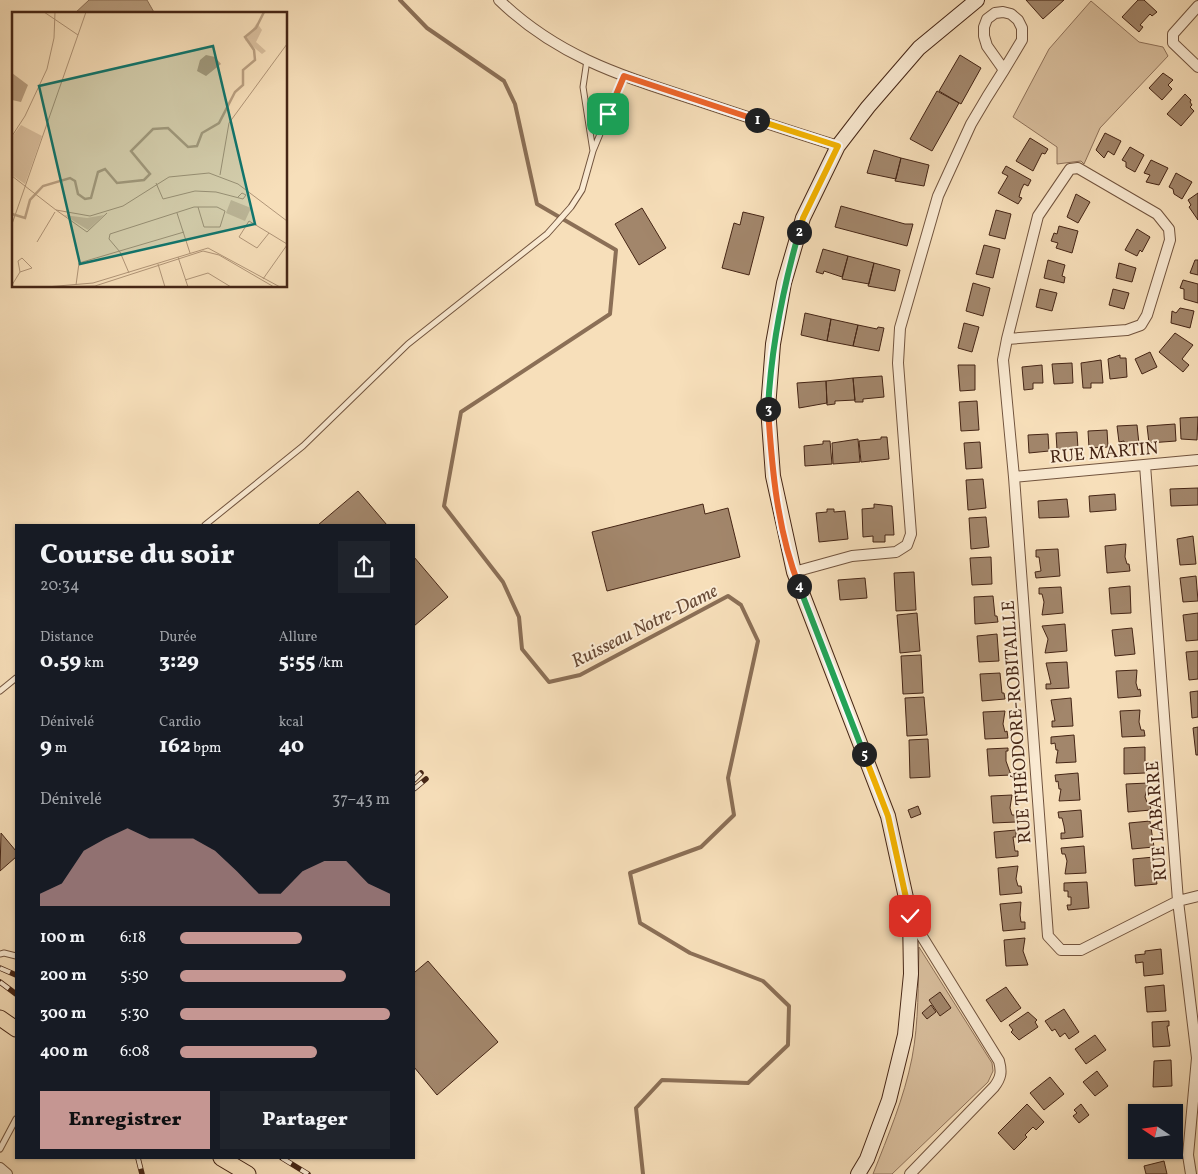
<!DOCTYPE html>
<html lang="fr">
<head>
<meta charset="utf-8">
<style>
  :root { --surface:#171b24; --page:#20242c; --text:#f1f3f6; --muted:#9ea1a6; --accent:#c59692 }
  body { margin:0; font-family:Vollkorn,serif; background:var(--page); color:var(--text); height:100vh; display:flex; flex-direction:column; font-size:19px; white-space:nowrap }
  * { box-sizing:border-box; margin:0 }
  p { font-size:16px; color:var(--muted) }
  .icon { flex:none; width:28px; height:28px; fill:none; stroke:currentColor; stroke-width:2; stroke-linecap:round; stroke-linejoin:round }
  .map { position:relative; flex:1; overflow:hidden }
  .panel { position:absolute; left:15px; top:524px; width:400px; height:635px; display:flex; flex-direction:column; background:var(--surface); border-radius:0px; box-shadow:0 1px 4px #0004 }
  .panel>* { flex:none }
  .needle { width:32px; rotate:283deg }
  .controls { position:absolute; left:1128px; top:1104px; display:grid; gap:10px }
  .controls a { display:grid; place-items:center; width:55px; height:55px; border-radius:0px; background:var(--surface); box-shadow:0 1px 4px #0004; font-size:25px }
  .pin { position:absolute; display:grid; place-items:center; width:42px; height:42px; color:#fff; margin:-21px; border-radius:10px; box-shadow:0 2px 8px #0006 }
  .km { position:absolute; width:25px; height:25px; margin:-12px; border-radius:50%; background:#222; color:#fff; font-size:14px; line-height:25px; text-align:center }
  .round { display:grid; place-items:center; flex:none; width:52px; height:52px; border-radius:0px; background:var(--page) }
  .overview { display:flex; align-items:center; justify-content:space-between; height:85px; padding:0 25px }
  h1 { font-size:28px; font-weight:800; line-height:38px }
  .figures { display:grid; grid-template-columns:repeat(3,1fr); gap:8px; height:85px; padding:5px 25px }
  .figures div { display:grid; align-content:center }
  .figures b { font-size:21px; font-weight:800 }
  .figures small { font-size:14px; font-weight:400 }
  .figures p { font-size:14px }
  .chart { height:140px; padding:10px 25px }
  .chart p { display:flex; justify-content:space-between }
  .chart svg { width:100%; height:90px; margin-top:5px; fill:var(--accent); opacity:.7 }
  .action { display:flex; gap:10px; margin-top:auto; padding:10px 25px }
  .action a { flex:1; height:58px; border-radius:0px; background:var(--accent); color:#111; font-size:20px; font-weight:800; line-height:58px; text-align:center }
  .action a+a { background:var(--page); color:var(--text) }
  ul { padding:0 25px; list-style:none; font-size:16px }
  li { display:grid; grid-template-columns:80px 60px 1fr; align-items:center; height:38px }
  li i { height:12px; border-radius:6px; background:var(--accent) }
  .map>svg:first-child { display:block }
  .green { fill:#d9bf9e; stroke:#8f725a }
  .water { fill:#baa082; stroke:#8b6f56 }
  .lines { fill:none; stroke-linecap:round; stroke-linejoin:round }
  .stream { stroke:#8b6f56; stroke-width:4 }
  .building { fill:#a2866b; stroke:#452515 }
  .lane-casing { stroke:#72543e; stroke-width:7 }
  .street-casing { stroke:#72543e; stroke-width:12 }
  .secondary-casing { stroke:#452515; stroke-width:16 }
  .primary-casing { stroke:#452515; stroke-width:17 }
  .lane { stroke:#faead2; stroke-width:5 }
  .street { stroke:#faead2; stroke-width:10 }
  .secondary { stroke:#faead2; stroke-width:14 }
  .primary { stroke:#f7dfba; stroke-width:15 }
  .rail-casing { stroke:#452515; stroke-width:5.5 }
  .rail { stroke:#faead2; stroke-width:4; stroke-dasharray:11; stroke-linecap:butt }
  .split-1-casing { stroke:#fff; stroke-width:10 }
  .split-2-casing { stroke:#fff; stroke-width:10 }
  .split-3-casing { stroke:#fff; stroke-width:10 }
  .split-4-casing { stroke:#fff; stroke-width:10 }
  .split-5-casing { stroke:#fff; stroke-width:10 }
  .split-6-casing { stroke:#fff; stroke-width:10 }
  .split-1 { stroke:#f0652b; stroke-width:6 }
  .split-2 { stroke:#f5b400; stroke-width:6 }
  .split-3 { stroke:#22a559; stroke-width:6 }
  .split-4 { stroke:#f0652b; stroke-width:6 }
  .split-5 { stroke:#22a559; stroke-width:6 }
  .split-6 { stroke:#f5b400; stroke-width:6 }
  .labels { text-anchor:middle; stroke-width:4; stroke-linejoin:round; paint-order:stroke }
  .street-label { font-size:18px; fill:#452515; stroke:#faead2 }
  .water-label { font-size:19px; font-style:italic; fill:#684a36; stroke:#faead2 }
  .inset-river { fill:none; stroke:#baa082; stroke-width:2.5 }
  .inset-road { fill:none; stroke:#b09578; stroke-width:1 }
  .view { fill:#0f766e; fill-opacity:0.15; stroke:#0f766e; stroke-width:2.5 }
  .inset-edge { fill:none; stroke:#452515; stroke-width:2.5 }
</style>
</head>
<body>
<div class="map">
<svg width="1198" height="1174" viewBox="0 0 1198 1174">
  <rect width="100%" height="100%" fill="#f7dfba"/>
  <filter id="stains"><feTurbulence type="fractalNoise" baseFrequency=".004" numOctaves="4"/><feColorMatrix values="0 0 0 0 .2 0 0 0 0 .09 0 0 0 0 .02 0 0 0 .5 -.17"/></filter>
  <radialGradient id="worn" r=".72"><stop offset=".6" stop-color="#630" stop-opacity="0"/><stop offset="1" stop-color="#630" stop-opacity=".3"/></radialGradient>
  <path class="green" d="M1091,1l48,41 24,5 5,9 -68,72 -16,36 -3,-3 -24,3v-17l-44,-30 36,-68z
    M919,947l73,116 1,8 -5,11 -96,92h-19c15,-38 31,-76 39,-116 7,-37 6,-74 7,-111z"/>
  <path class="water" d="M89,0h58l8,14h-81z"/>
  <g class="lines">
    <path class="stream" d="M400,0l27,28 77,53 11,23 22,100 79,46 -6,64 -149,98 -17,94 59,76 16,35 3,32 27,33 31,-7 148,-79 13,9 17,36 -30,137 6,37 -33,32 -71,26 10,50 50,30 73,28 26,25 -1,39 -40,38 -86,-3 -26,28 7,66"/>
  </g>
  <path class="building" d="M1026,0h38l-21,19z
    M1138,0h6l13,12 -5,4 -2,-2 -10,11 3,2 -4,5 -17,-15z
    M960,55l21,13 -20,36 -22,-13z
    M1163,73l10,7 -5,5 4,4 -10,11 -13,-12z
    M937,91l22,12 -27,48 -22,-12z
    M1185,94l6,6 -1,2 2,3 -2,2 4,4 -13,15 -14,-12z
    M1105,133l16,8 -7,14 -6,-4 -4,7 -8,-8z
    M1030,138l18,11 -3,5 -3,-1 -9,18 -17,-10z
    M1130,147l14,8 -9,17 -9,-5v-5l-4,-2z
    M874,150l27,8 -5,21 -29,-6z
    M901,158l28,7 -5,21 -29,-5z
    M1151,160l17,8 -9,17 -13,-3 4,-7 -6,-2z
    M1006,166l25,14 -3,6 -4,-2 -3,6 -2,7 3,1 -4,6 -20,-11 10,-17 -6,-3z
    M1176,173l16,9 -10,17 -8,-5 -1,-5 -4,-2z
    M1198,193v27l-9,-13 2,-2 -3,-5z
    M1076,194l14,8 -12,21 -11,-6z
    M841,206l64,18h8l-6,22 -72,-19z
    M642,208l24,40 -27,17 -24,-41z
    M996,210l15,4 -6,25 -16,-4z
    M743,212l21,5 -15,58 -27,-7 12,-45 6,2z
    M1059,226l19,5 -6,22 -16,-5 2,-5 -7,-2 3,-8 3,1z
    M1137,229l13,8 -8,15 -2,-2 -3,6 -12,-6z
    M984,245l16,4 -7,29 -17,-4z
    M823,249l25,7 -6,21 -18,-6 -1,3 -7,-2z
    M848,256l26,7 -5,21 -27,-5z
    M1048,260l17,5 -3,11 3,1 -1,6 -20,-5z
    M1195,260h3v15l-8,-2z
    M874,263l26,7 -5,21 -27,-5z
    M1119,263l17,5 -4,14 -16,-4z
    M1183,280l15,4v19l-14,-4v-10l-4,-1z
    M973,283l17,5 -7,28 -17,-5z
    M1040,289l17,4 -5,18 -16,-4z
    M1113,289l16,4 -5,16 -15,-4z
    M1180,308l14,3 -4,17 -19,-5 1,-12 4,2z
    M805,313l26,6 -4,22 -26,-6z
    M831,319l27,6 -5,21 -26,-5z
    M964,323l15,4 -7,25 -14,-4z
    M858,325l19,4 1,-2 6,1 -5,23 -26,-5z
    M1175,333l18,12 -11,14 7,6 -6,7 -24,-20z
    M1150,352l7,15 -15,7 -7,-15z
    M1120,355v3h6l1,19 -17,2 -2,-20z
    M1101,360l2,23h-12v5h-8l-2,-25z
    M1072,363l1,20 -19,1 -2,-20z
    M958,365h17v25l-15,1z
    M1042,365l1,18h-10v6l-9,1 -2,-23z
    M882,376l2,21 -21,2v3h-8l-2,-24z
    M853,378l2,22 -20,1v3l-8,1 -1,-24z
    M826,381l1,22 -28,5 -2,-25z
    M977,401l2,29 -18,1 -2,-29z
    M1198,417l-1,23 -16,-1 -1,-21z
    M1175,424l1,17 -27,2 -2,-17z
    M1137,425l2,19 -15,2v-5l-5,1 -2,-16z
    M1107,430l1,17 -19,1 -1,-17z
    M1077,432l1,17 -21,1 -1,-17z
    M1048,434l1,17 -20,2 -1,-18z
    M881,437h6l2,22 -28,3 -2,-21 22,-2z
    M858,439l2,23 -27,2 -1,-21z
    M823,441h7l2,23 -27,2 -1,-20 19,-2z
    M980,442l2,26 -16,1 -2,-26z
    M983,479l3,29 -18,2 -2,-30z
    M1198,488v17l-27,1 -1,-17z
    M358,491l29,34h-69z
    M1115,494l1,16 -26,2 -1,-16z
    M1067,499l2,18 -30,1 -1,-17z
    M703,504l2,10 23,-6 12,49 -133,34 -15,-59z
    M874,504l18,2 2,29h-9v7h-12v-6l-10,1 -1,-28 12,-1z
    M827,509h7v3l11,-1 3,28 -29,3 -3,-29 11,-1z
    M986,517l3,30 -18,2 -2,-31z
    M1193,536l3,28 -16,1 -3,-26z
    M1126,544l-1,13 2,7h2l1,7 -23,2 -2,-27z
    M1058,549l2,27 -24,2 -1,-6 6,-1 -2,-14h-3v-7z
    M414,557l34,40 -34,29z
    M991,557l1,27 -20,1 -2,-27z
    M914,572l2,38 -20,1 -2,-38z
    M1196,576l2,25 -15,1 -3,-24z
    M865,578l2,20 -27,2 -2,-20z
    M1130,586l1,27 -20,1 -2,-26z
    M1061,587l2,26 -21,2 2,-13 -2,-8h-3v-6z
    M993,596l2,20h2l1,6 -23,2 -1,-27z
    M917,613l3,38 -20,2 -3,-38z
    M1198,613v27l-12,1 -3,-26z
    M1065,624l2,27 -22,2 3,-14 -6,-13z
    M1132,628l3,26 -20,2 -3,-26z
    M997,634l2,27 -20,1 -2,-26z
    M1198,651v28l-9,1 -3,-28z
    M921,655l2,38 -20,1 -2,-38z
    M1067,662l2,26 -23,1v-5h5l-5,-21z
    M1137,670l-1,13 2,7 2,-1 1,7 -23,2 -2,-27z
    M1000,673l2,20h2l1,6 -23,2 -2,-27z
    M1198,691v26l-6,1 -2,-26z
    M924,697l3,38 -20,1 -2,-38z
    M1071,698l2,28 -21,1v-6h3l-4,-21z
    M1140,710l-1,12 2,8h3l1,6 -23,1 -2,-26z
    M1005,711l-2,13 2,8 2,-1 1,7 -23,1 -2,-27z
    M1198,727v28h-2l-3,-27z
    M1074,735l2,27 -20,1 2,-13h-2l-1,-7 -4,1v-7z
    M928,739l2,38 -20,1 -1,-38z
    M1145,747v26l-21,1v-26z
    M1008,748v3h-2v10l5,14 -22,1 -2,-27z
    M1078,773l2,27 -21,1 2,-12h-2l-1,-8 -2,1 -1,-7z
    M1148,783l-3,14 3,8 2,-1 1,6 -23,2 -2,-28z
    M1012,795l-2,13 2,7h3l1,7 -23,1 -2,-27z
    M918,806l3,8 -10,4 -3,-8z
    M1081,810l2,27 -22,2v-6h4l-1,-7 -2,-8h-3l-1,-6z
    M1150,821l4,26 -22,2 -3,-26z
    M1016,830v7h-3l2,14h3v5l-22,2 -2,-26z
    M1,833l15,18v6l-16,14z
    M1084,846l2,27 -21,1 2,-13 -2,-7h-3l-1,-6z
    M1154,857l-2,14 2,7h2l1,6 -22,2 -2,-27z
    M1018,866l-2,13 2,7h3l1,7 -22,2 -2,-27z
    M1087,882l2,26 -21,2 -1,-5h4v-8h-3v-6h-4v-8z
    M1021,902l-1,13 1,7h4v7l-22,2 -3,-27z
    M1025,938l-2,13 5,14 -22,1 -2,-26z
    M1161,949l2,25 -19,2 -1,-14 -7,1 -1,-8 10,-1v-3z
    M428,961l70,81 -61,53 -23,-28v-97l1,2z
    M1164,985l2,26 -19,1 -2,-25z
    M1006,987l15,21 -20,14 -15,-22z
    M940,992l11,16 -11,8 -11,-16z
    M931,1005l5,7 -9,7 -5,-6z
    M1064,1009l15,23 -10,7 -4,-6 -5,4 -5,-8 -3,2 -7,-10z
    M1028,1012l9,8 -2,2 3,5 -19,13 -8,-8 2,-2 -4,-5z
    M1169,1021v5h-2l3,20 -17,1 -1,-25z
    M1095,1035l11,15 -20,14 -11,-15z
    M1171,1060l1,26 -19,1 1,-26z
    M1097,1071l11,15 -13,10 -12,-14z
    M1050,1077l14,17 -20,16 -14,-17z
    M1027,1104l17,18 -8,8 -3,-3 -8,8 2,2 -13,13 -16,-17z
    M1081,1104l8,11 -10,8 -6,-7 4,-3 -3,-3z
    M1164,1161l3,13h-21l-2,-8z"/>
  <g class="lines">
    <defs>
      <path id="lane" d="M587,60l-4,27 10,64 31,-75
        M205,525l98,-79 105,-102 139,-110 24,-27 11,-17 11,-39
        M0,691l16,-13
        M0,954l4,-1 12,3
        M0,1149l16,-30"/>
      <path id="street" d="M499,0c58,56 120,75 194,99 48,16 97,32 145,47
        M1198,6l-25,28v9l25,24
        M1007,339l120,-9 14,-5 6,-10 23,-75 -1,-11 -12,-15 -79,-46 -8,1 -32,47 -31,123 -4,21 11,117 34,459 13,14h20l97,-49 20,-5
        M1145,465l33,436 19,157 -9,97 3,19
        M1014,477l184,-17
        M794,572l58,-16 44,-4 11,-7 4,-11 -13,-171 2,-35 38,-132 33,-72 16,-27 17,-27 18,-30v-12l-4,-8 -7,-6 -8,-2 -8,1 -8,6 -3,8v9l3,10 17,24
        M0,1168l7,6
        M910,1174l84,-87c7,-9 8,-15 5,-26l-89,-144"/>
      <path id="secondary" d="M858,1174l9,-15 22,-59 16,-65 6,-61 -1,-58 -22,-100 -94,-244 -21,-96 -5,-68 5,-64 11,-61 19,-65 35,-72 30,-39 51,-59 58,-48"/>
      <path id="primary" d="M0,1018l16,11
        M221,1158l27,16"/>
    </defs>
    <use href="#lane" class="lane-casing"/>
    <use href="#street" class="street-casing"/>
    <use href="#secondary" class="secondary-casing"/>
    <use href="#primary" class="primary-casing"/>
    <use href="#lane" class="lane"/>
    <use href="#street" class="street"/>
    <use href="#secondary" class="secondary"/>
    <use href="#primary" class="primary"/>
    <defs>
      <path id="rail" d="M414,780l7,-7
        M414,789l12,-10
        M0,968l16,7
        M0,982l16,12
        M138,1158l4,16
        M282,1158l26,16"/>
    </defs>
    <use href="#rail" class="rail-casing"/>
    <use href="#rail" class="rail"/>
  </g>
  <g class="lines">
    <defs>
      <path id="split-1" d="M608,114l16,-38 133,44"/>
      <path id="split-2" d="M757,120l81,26 -35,72 -4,14"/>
      <path id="split-3" d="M768,409c3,-62 14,-117 31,-177"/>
      <path id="split-4" d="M768,409c4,60 9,120 31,177"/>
      <path id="split-5" d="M799,586l65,168"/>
      <path id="split-6" d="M864,754l24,62 22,100"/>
    </defs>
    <use href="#split-1" class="split-1-casing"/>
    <use href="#split-2" class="split-2-casing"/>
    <use href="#split-3" class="split-3-casing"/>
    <use href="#split-4" class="split-4-casing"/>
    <use href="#split-5" class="split-5-casing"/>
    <use href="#split-6" class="split-6-casing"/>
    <use href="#split-1" class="split-1"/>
    <use href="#split-2" class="split-2"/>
    <use href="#split-3" class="split-3"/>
    <use href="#split-4" class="split-4"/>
    <use href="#split-5" class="split-5"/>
    <use href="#split-6" class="split-6"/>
  </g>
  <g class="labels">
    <g class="street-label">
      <text transform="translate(1104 452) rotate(-5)" y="6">RUE MARTIN</text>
      <text transform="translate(1016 722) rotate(-94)" y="6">RUE THÉODORE-ROBITAILLE</text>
      <text transform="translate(1156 821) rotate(-94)" y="6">RUE LABARRE</text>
    </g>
    <g class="water-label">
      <text transform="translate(644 625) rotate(-27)" y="7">Ruisseau Notre-Dame</text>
    </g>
  </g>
  <g transform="translate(12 12)">
    <rect width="275" height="275" fill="#f7dfba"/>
    <path d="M245,11l5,7 -6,12 10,9 -4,3 -17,-14zM9,113l21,11 -17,48 -13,-9v-38zM219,188l20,8 -6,13 -19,-8zM52,203l23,3 17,-3 -16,15z" fill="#d9bf9e"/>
    <path d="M194,43l9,2 6,7 -15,12 -9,-5 3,-11zM0,61l16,12 -7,17 -9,-2z" fill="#baa082"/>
    <path class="inset-river" d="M0,202l13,4 5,-18 13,-14 27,-8 5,3 3,13 7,5 6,-1 7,-26 7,-3 12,14 27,-3 6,-6 -19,-23 22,-22 15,-1 20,19 9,-1 5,-13 17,-10 16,-31 8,-7v-15l12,-10 -1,-10 -9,-13 11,-9 8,-16"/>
    <path class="inset-road" d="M32,0l34,23M0,124l13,-20 22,-47 7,-31 1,-26M208,163l9,-52 58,-79M0,164l44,34 34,6 33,-10 46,-29 40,-4 29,11 49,37M144,171l7,16 32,-8 21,1 27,7 3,-4 -4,-2 -4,4M44,198l31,22 20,-19M165,201l13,40M0,212l74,-212M257,221l-12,15 -18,-11 10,-16 20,12 18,11M25,230l18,-30M166,245l10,30M146,252l7,23M117,261l-9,-21 -11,-13 1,-5 84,-27h23l8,4 -5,16h-16l-6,-20M251,267l24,-34M173,268l23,-7 23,14M0,273l8,-13 -2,-11 4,-3 10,10 -12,4M64,273l3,-22 105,-31M34,275l47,-4 115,-35 72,39M48,275l35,-1 108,-35 16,4 55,32"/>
    <path class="view" d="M201,34l42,178 -175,40 -41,-178z"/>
    <rect width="275" height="275" class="inset-edge"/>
  </g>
  <rect width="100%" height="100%" filter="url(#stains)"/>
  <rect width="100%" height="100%" fill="url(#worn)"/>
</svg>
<div class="controls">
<a><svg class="needle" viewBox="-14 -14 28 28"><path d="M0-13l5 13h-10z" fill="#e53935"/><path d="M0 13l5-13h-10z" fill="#9ea1a6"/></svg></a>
</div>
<div class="pin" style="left:608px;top:114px;background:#1e9e55"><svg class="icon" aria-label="arrive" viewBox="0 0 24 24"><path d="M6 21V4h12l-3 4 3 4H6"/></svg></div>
<div class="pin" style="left:910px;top:916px;background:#d93025"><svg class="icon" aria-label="check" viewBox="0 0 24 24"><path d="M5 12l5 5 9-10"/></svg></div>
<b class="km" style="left:757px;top:120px">1</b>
<b class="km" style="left:799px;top:232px">2</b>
<b class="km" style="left:768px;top:409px">3</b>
<b class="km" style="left:799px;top:586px">4</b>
<b class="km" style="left:864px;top:754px">5</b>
<section class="panel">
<div class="overview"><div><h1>Course du soir</h1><p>20:34</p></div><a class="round"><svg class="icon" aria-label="share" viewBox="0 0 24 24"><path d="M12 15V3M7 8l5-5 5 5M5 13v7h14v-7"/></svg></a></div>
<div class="figures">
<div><p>Distance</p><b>0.59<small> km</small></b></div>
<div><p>Durée</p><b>3:29</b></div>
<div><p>Allure</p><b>5:55<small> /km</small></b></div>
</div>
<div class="figures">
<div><p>Dénivelé</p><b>9<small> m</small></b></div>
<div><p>Cardio</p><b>162<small> bpm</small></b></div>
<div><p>kcal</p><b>40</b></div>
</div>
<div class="chart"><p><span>Dénivelé</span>37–43 m</p>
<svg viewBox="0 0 160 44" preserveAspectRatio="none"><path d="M0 44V38L10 33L20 17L30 11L40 6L50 11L60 11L70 11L80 17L90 27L100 38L110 38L120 27L130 22L140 22L150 33L160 38V44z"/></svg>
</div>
<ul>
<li><b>100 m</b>6:18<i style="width:58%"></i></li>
<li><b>200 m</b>5:50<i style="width:79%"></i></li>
<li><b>300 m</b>5:30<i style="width:100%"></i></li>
<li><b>400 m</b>6:08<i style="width:65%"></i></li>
</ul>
<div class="action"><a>Enregistrer</a><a>Partager</a></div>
</section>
</div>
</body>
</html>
